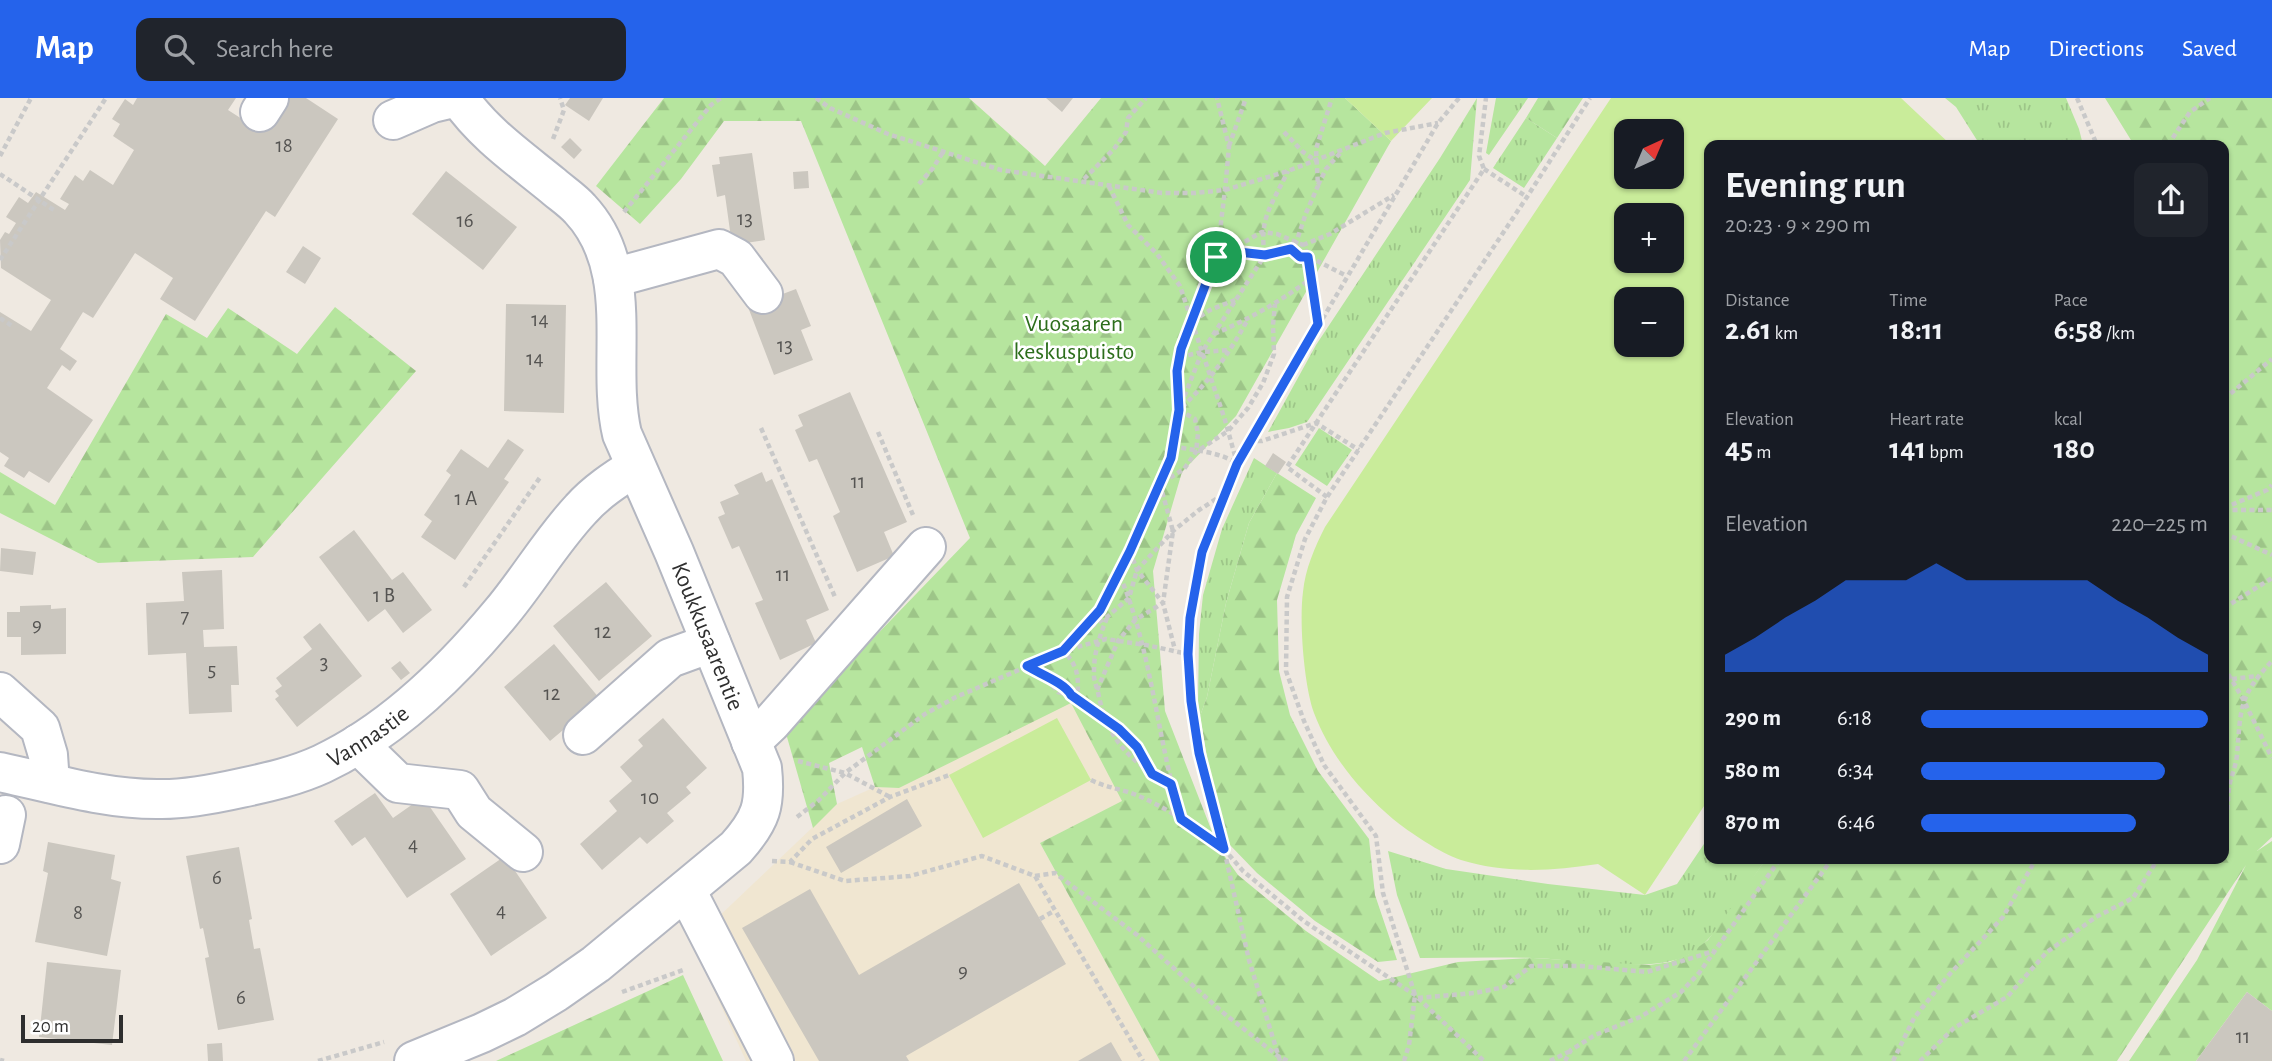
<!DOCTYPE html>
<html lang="en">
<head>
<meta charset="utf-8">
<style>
  :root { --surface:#171b24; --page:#20242c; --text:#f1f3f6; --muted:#9ea1a6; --accent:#2563eb }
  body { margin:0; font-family:"Alegreya Sans",sans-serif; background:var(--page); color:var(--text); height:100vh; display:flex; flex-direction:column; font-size:26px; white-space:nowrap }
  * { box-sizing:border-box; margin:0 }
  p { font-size:23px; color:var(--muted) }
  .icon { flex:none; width:38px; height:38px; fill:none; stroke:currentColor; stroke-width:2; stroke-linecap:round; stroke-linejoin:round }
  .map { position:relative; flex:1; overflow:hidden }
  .sheet { position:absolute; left:1704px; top:42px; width:525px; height:724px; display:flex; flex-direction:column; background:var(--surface); border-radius:14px; box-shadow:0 2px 5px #0004 }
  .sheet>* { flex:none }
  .needle { width:46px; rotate:44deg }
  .buttons { position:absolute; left:1614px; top:21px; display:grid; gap:14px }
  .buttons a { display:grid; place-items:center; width:70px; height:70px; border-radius:14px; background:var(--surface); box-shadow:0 2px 5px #0004; font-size:35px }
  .scale { position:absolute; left:21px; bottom:18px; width:102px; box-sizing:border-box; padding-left:7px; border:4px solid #2e2e2e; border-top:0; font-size:19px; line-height:24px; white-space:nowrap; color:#2e2e2e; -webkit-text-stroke:5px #fff; paint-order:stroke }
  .pin { position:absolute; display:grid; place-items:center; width:60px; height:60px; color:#fff; margin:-30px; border:4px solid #fff; border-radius:50%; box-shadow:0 2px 7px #0007 }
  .round { display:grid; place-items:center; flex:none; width:74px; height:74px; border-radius:14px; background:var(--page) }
  .headline { display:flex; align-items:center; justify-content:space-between; height:119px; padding:0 21px }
  h1 { font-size:38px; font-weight:600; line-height:52px }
  .figures { display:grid; grid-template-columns:repeat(3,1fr); gap:10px; height:119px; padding:7px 21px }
  .figures div { display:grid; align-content:center }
  .figures b { font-size:30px; font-weight:600 }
  .figures small { font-size:19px; font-weight:400 }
  .figures p { font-size:19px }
  .chart { height:196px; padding:14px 21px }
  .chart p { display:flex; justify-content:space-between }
  .chart svg { width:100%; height:126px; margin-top:7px; fill:var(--accent); opacity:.7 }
  ul { padding:0 21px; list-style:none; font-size:23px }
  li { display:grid; grid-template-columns:112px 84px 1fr; align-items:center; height:52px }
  li i { height:18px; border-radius:9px; background:var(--accent) }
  header { display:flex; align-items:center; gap:42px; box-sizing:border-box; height:98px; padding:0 35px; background:var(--accent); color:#fff }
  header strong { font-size:33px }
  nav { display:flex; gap:38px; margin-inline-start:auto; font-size:24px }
  .search { width:490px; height:63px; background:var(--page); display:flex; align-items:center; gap:18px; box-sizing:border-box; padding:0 24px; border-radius:14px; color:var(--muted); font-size:26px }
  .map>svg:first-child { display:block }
  .education { fill:#f0e6d1 }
  .grass { fill:url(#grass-tufts) }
  .forest { fill:url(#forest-firs) }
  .pitch { fill:#c9ec9a; fill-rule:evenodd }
  .building { fill:#cbc7bf }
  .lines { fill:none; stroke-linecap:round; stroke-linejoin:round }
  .minor-casing { stroke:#b4b7c1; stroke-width:42 }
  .path { stroke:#c9c9c9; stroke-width:4.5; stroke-dasharray:5 3.5; stroke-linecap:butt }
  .minor { stroke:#fff; stroke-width:38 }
  .route-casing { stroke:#fff; stroke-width:14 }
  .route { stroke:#2563eb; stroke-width:9 }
  .labels { text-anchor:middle; stroke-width:5; stroke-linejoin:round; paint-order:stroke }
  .number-label { font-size:21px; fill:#555452 }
  .park-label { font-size:24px; fill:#2c6e1b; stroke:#fff }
  .street-label { font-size:24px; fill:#2e2e2e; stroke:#fff }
</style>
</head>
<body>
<header>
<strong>Map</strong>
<div class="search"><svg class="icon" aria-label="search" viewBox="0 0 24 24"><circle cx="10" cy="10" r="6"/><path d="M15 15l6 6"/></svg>Search here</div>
<nav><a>Map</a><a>Directions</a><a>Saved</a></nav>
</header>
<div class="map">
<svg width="2272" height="963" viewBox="0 0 2272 963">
  <defs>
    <pattern id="grass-tufts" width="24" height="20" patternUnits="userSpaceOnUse" patternTransform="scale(1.75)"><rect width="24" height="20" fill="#b6e59e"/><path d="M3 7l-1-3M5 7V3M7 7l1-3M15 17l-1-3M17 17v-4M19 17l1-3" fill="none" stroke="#9dc588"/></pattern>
    <pattern id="forest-firs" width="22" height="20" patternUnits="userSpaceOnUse" patternTransform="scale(1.75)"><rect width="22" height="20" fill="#b6e59e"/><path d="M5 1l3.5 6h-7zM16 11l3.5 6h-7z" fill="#9dc588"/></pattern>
  </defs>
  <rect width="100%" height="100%" fill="#efe9e1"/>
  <path class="education" d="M1071,604l52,99 -83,42 120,218h-414l-54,-119 145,-138 38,-17 24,1z"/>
  <path class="grass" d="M1477,0l-7,82 -163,242 -18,6 -21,4 48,-87 124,-187z
    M1496,0h32l-39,57 -3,-2z
    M1945,0h121l13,31 4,16h-103l-24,-38z
    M1526,20l31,20 -33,50 -31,-20z
    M1319,330l33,22 -25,36 -32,-21z
    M1254,360l23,15 -28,50 -23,80 -19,94 -7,19 -2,-12 1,-70 4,-39 19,-66z
    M1710,737v24h56c-20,28 -48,79 -76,95 -38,21 -115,5 -158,4 -38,-1 -75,0 -112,0l-23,-63 -9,-44 58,18 102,15 97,11 32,-11z"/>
  <path class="forest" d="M664,0h305l76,68 56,-68h244l46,43 -155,275 -54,56 -29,99 12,140 53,136 20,28 68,56 73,50 79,-19 75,-4 116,7 21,-3 19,-8 19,-14 58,-81h458v-714h-90l-29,-47h167v739l-15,14 15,-10v170l-25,-19 -51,69h-67l68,-101 49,-95 -129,196h-957l-120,-218 82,-42 -51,-98 -172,85 -24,-1 -13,-40 -33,16 8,41 -24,24 -28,-98 185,-192 -169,-417h-77l-43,58 -41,45 -44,-38z
    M1538,0h45l-26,40 -31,-20z
    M335,209l81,64 -163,186 -155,6 -98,-50v-41l55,33 111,-191 41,24 21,-30 69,46z
    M1277,375l39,25 -20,37 -19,65 2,71 11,44 28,56 51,68 6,56 22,65 -19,2 -63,-41 -58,-48 -28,-29 -19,-69 -10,-59 7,-19 19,-94 23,-80z
    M683,877l40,86h-227z"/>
  <path class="pitch" d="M1345,0h87l-41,43z
    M1611,0h290l50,47h-241v652l-65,98 -47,-31c-46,7 -92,10 -137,-4 -21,-7 -52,-28 -68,-41 -34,-29 -63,-64 -79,-106 -10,-28 -15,-91 -11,-121 2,-23 12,-45 22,-65zM1626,33h45v46h-45zM1671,117v46h-45v-46zM1626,201h45v46h-45z
    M1057,620l34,62 -108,58 -34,-63z"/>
  <path class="building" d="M137,0h99l-8,12 34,22 22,-34h22l32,21 -63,98 -9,-6 -71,110 -35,-22 13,-21 -38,-25 -42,65 -10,-6 -23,37 17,12 -7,10 -8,-6 -15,23 46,32 -44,63 -20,-12 -5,7 -20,-12 5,-8 -9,-6v-140l31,19 20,-31 -50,-32 -1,-28 5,-8 4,2 7,-11 -10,-6 13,-20 9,6 8,-11 29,18 4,-6 -9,-5 15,-24 8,6 7,-11 23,15 21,-35 -21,-14 7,-12 -8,-5 13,-20 8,6z
    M570,0h33l-14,23 -24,-16z
    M1046,0h27l-11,14z
    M570,40l12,12 -8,9 -13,-12z
    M752,55l13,87 -33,5 -7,-50 -8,2 -5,-32 8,-1 -1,-7z
    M446,73l71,56 -34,43 -71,-56z
    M808,73l1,17 -15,1 -1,-17z
    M303,148l18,12 -16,26 -19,-12z
    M796,191l15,37 -10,4 12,30 -39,15 -26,-68z
    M506,206l60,1 -2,108 -60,-2z
    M850,294l57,130 -23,10 10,24 -37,16 -24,-56 7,-4 -23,-53 -8,3 -14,-32 8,-4 -5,-11z
    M508,341l16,11 -20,29 5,3 -54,78 -34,-23 11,-16 -8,-6 27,-40 -5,-4 15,-22 27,19z
    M1273,355l13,9 -8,12 -13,-8z
    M762,374l4,10 6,-3 57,131 -23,10 10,23 -36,17 -25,-57 8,-3 -24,-54 -7,3 -14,-32 7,-3 -5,-12 19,-8 -5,-9z
    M354,432l38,50 11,-8 29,38 -29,23 -18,-24 -17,13 -49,-65z
    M1,450l35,4 -3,23 -33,-4z
    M222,472l2,59 -21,1 1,17 33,-1 2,39h-8l1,27 -43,2 -3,-61 -38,2 -2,-52 38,-2 -2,-29z
    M606,484l46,54 -53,45 -46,-55z
    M51,507v4l15,-1v46l-45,1v-18h-14v-25h13v-6z
    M320,525l42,53 -65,51 -22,-28 4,-3 -4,-5 7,-5 -6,-8 36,-29 -9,-12z
    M554,546l46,55 -50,42 -46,-54z
    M400,563l10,12 -9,7 -10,-12z
    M663,620l44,50 -21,19 5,6 -24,20 7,8 -27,23 -7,-7 -38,33 -22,-26 37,-33 -8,-10 23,-20 -12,-14 23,-21 -5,-6z
    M375,695l18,25 30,-21 43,62 -59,39 -42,-61 -13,9 -18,-25z
    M907,701l15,27 -81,47 -15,-26z
    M48,744l67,13 -4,24 10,3 -14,74 -72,-14 13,-69 -5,-2z
    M239,749l13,72 -3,1 5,29 6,-1 14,72 -56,10 -13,-72 4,-1 -6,-29 -3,1 -14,-73z
    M505,758l42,62 -56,38 -41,-62z
    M1019,785l47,81 -160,92 3,5h-90l-77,-133 68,-39 49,86z
    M47,864l74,8 -9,75 -73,-8z
    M2247,894l25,19v50h-76z
    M1111,944l11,19h-44z
    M222,945l1,18h-15l-1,-17z"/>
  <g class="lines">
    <defs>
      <g id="minor">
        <path d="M260,14l9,-14"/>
        <path d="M393,22l39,-17 21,-5"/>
        <path d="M613,180l106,-29 17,9 27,36"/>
        <path d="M0,594l40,36 8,27 2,28"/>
        <path d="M583,637l87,-77 41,-15"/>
        <path d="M751,644l20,-19 155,-176"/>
        <path d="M358,646l40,39 62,7 14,22 49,40"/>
        <path id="s1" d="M0,674c51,11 104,27 157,27 27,1 57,-5 84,-11 28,-6 55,-12 81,-24 70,-33 129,-91 178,-150 28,-33 51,-73 81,-105 15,-17 35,-30 54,-42"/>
        <path d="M0,746l6,-29"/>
        <path d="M686,792l88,171"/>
        <path d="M414,963l68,-28 33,-16 41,-25 40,-28 140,-116c25,-28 30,-43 26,-80l-88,-216 -52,-118c-17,-73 16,-163 -42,-225 -8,-9 -19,-16 -28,-24 -33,-27 -69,-52 -93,-87"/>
      </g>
    </defs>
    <use href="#minor" class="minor-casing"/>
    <path class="path" d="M816,0l14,10 58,26 113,36 161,23h33l30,-3 63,-19 97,-38 53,-10
      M1459,0l-21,25 -201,341 -35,88 -12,66 -2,36 3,47 8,52 25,96 19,22 62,51 110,73 69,66
      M2077,0l20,47
      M1284,34l19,20 12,8
      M553,41l11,-29 -4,-12
      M2168,47l22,-33 20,-14
      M1229,48l17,-48
      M0,58l31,-58
      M1484,71l43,28
      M0,76l54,36
      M1084,81l30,-30 12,-17 2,-14 18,-20
      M919,86l14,-16 10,-16
      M1318,87l8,-16 15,-17
      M1109,88l19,39 29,29 23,32 45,134 12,43
      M624,114l87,-107 10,-7
      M1303,147l27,-11 64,-39
      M1291,151l9,8h9l9,65
      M1230,152l32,-18 15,2 26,11 6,12 38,19
      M1217,159l13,-6 35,4c-7,-36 8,-52 23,-84
      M0,162l106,-162
      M0,220l12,8
      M1193,223l17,-11 25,-10
      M1214,236c36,-15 67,-33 99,-57
      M1180,259l22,-5 28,-2
      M2224,301l48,-40
      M1179,307l-2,-34 4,-21 36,-95 8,-65 4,-43 -12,-49
      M1182,309c28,-26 48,-55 66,-88
      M1179,312l16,9 3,15 -2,18
      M761,330l74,169
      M878,334l35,83
      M1249,343h13l54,-18 43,27
      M1173,348c21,5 45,5 63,17
      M1327,399l-40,-30 197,-298 -5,-13 7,-58
      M2224,410l43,-18 5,-5
      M2224,412h48
      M2224,435l48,22
      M1130,453l7,19 26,33 12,47
      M1120,478c32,76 37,162 61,242
      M464,489l77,-111
      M2224,510l48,-30
      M1107,520c-7,17 -13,34 -13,53 -1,7 2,14 4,21 9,47 31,69 71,91
      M1084,533l23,-14 22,-19 8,-28 36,-39 26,-21 25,-16
      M1027,568c13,8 38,18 44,29l48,34 18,18 14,26
      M2224,569l19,32 29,59
      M1047,581l11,13 12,3
      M2224,584l8,-3 25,-3
      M1097,592l21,-49 17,-21 28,-17 10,-72 -13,-47 24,-15 12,-17 32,-21 20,-23 15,-25 11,-29 -1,-29 2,-21
      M1077,602c2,-21 2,-34 -14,-49l37,-41 20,-35 51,-116 8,-49 23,-58 63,-97 26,-6 5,-6 10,-30 12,-27 -2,-37 16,-51
      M798,663l47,12 45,24
      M1091,682c12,6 24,8 37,12 35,12 66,35 96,57l25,111 31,101
      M797,719l22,-17 26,-27 80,-59 31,-17 107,-46 43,-12 40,6 42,9
      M2224,719l3,-3c1,-9 1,-18 2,-27 2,-11 7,-21 8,-32 4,-46 1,-58 35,-94
      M772,763l18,1 22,-23 78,-42 59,-22
      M790,764l55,19 65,-5 72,-20 53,20 108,185
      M1035,778l20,-3 82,62 84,76 57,45 10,5
      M1040,821l14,-8
      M622,894l64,-23
      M1418,900l57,-5 29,-6 27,-21h50l66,6 67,-21
      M0,962l4,1
      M318,963l66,-19
      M1404,963l5,-16 6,-50 -32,-102 -7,-57 -52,-71 -20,-44 -18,-50 1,-74 18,-58 22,-42 200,-300 63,-99
      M1550,963l20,-10
      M1565,963l6,-11 24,-15 45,-18 41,-25 18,-19 81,-114
      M1684,963l148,-202
      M1893,963l21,-43 33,-41 56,-60 33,-58
      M1920,963l34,-33 53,-31 40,-45 49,-35 37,-19 25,-39"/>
    <use href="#minor" class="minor"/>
  </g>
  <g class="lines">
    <defs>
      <path id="route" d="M1291,151l9,8h8l10,67 -81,140 -35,88 -12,66 -2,36 3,47 8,52 25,96 -43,-30 -10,-35 -19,-10 -15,-27 -18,-18 -48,-34c-6,-12 -31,-21 -44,-29l36,-15 37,-41 30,-59 41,-93 8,-48 -2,-39 4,-22 35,-92 14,-6 35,4z"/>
    </defs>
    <use href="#route" class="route-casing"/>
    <use href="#route" class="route"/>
  </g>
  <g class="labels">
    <g class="number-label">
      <text x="284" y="54">18</text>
      <text x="745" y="127">13</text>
      <text x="465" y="129">16</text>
      <text x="540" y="228">14</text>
      <text x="785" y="254">13</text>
      <text x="535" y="267">14</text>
      <text x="858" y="390">11</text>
      <text x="466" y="407">1 A</text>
      <text x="783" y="483">11</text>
      <text x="384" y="504">1 B</text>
      <text x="185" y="525">7</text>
      <text x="37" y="533">9</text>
      <text x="603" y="540">12</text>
      <text x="324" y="571">3</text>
      <text x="212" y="578">5</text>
      <text x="552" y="602">12</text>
      <text x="650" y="706">10</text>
      <text x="413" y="753">4</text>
      <text x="217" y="786">6</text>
      <text x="501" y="819">4</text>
      <text x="78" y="821">8</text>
      <text x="963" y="879">9</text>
      <text x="241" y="906">6</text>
      <text x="2243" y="945">11</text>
    </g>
    <g class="park-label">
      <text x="1074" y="233">Vuosaaren<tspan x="1074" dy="28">keskuspuisto</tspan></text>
    </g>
    <g class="street-label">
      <text transform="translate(708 538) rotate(68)" y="8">Koukkusaarentie</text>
      <text dy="8" stroke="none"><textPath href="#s1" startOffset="383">Vannastie</textPath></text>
    </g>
  </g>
</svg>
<div class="buttons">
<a><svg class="needle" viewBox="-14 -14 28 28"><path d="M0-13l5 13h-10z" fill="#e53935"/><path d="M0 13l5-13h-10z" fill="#9ea1a6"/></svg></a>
<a>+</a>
<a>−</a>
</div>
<div class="scale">20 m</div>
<div class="pin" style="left:1216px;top:159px;background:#1e9e55"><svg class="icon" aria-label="arrive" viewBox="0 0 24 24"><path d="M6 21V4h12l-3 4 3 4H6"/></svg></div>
<section class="sheet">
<div class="headline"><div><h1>Evening run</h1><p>20:23 · 9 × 290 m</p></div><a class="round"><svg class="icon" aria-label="share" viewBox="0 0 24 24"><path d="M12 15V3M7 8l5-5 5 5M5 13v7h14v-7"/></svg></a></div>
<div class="figures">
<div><p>Distance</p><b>2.61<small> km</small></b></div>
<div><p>Time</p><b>18:11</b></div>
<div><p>Pace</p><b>6:58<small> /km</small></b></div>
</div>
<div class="figures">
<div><p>Elevation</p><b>45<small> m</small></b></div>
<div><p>Heart rate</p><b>141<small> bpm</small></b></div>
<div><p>kcal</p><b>180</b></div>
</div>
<div class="chart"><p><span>Elevation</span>220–225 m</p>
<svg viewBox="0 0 160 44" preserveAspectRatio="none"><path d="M0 44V38L10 32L20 25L30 19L40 12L50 12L60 12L70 6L80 12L90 12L100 12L110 12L120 12L130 19L140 25L150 32L160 38V44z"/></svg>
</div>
<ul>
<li><b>290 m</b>6:18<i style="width:100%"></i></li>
<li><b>580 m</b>6:34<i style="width:85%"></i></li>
<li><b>870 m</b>6:46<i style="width:75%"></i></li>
</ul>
</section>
</div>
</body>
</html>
